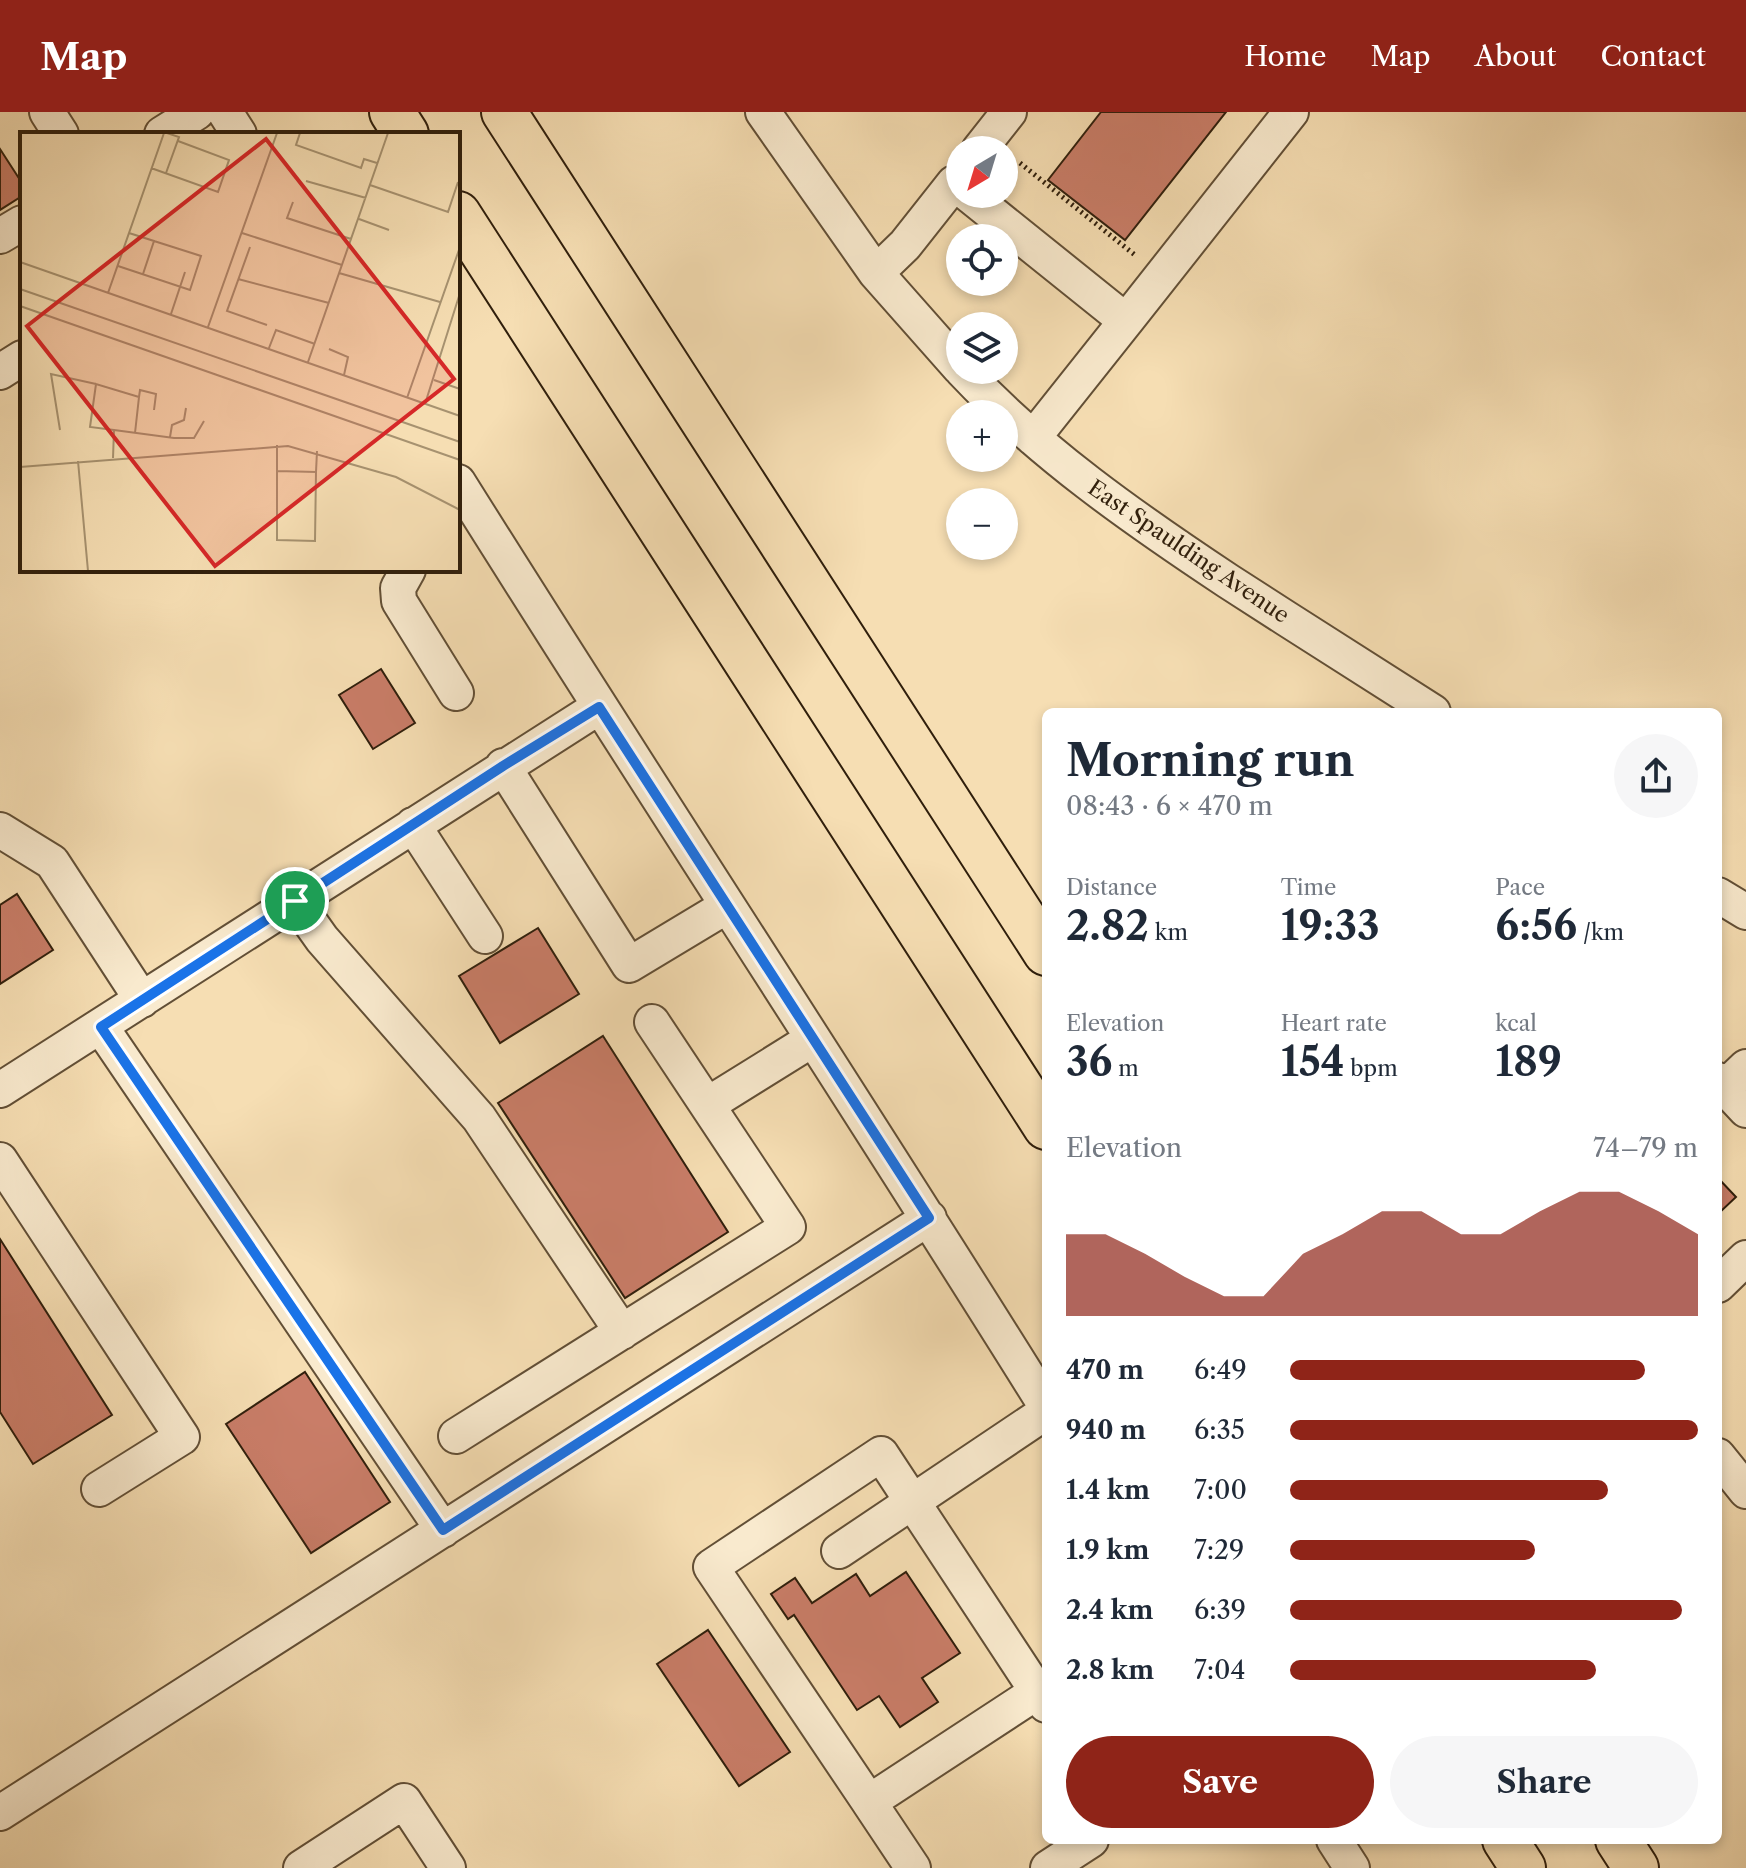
<!DOCTYPE html>
<html lang="en">
<head>
<meta charset="utf-8">
<style>
  :root { --surface:#fff; --page:#f6f6f7; --text:#1f2937; --muted:#747a83; --accent:#8f2418 }
  body { margin:0; font-family:"Libre Caslon Text",serif; background:var(--page); color:var(--text); height:100vh; display:flex; flex-direction:column; font-size:30px; white-space:nowrap }
  * { box-sizing:border-box; margin:0 }
  p { font-size:26px; color:var(--muted) }
  .icon { flex:none; width:44px; height:44px; fill:none; stroke:currentColor; stroke-width:2; stroke-linecap:round; stroke-linejoin:round }
  .map { position:relative; flex:1; overflow:hidden }
  .drawer { position:absolute; left:1042px; top:596px; width:680px; height:1136px; display:flex; flex-direction:column; background:var(--surface); border-radius:12px; box-shadow:0 4px 12px #0003 }
  .drawer>* { flex:none }
  .needle { width:52px; rotate:218deg }
  .fabs { position:absolute; left:946px; top:24px; display:grid; gap:16px }
  .fabs a { display:grid; place-items:center; width:72px; height:72px; border-radius:50%; background:var(--surface); box-shadow:0 4px 12px #0003; font-size:40px }
  .pin { position:absolute; display:grid; place-items:center; width:68px; height:68px; color:#fff; margin:-34px; border:4px solid #fff; border-radius:50%; box-shadow:0 2px 8px #0007 }
  .round { display:grid; place-items:center; flex:none; width:84px; height:84px; border-radius:42px; background:var(--page) }
  .overview { display:flex; align-items:center; justify-content:space-between; height:136px; padding:0 24px }
  h1 { font-size:44px; font-weight:700; line-height:60px }
  .metrics { display:grid; grid-template-columns:repeat(3,1fr); gap:12px; height:136px; padding:8px 24px }
  .metrics div { display:grid; align-content:center }
  .metrics b { font-size:40px; font-weight:700 }
  .metrics small { font-size:22px; font-weight:400 }
  .metrics p { font-size:22px }
  .chart { height:224px; padding:16px 24px }
  .chart p { display:flex; justify-content:space-between }
  .chart svg { width:100%; height:144px; margin-top:8px; fill:var(--accent); opacity:.7 }
  .button { display:flex; gap:16px; margin-top:auto; padding:16px 24px }
  .button a { flex:1; height:92px; border-radius:48px; background:var(--accent); color:#fff; font-size:32px; font-weight:700; line-height:92px; text-align:center }
  .button a+a { background:var(--page); color:var(--text) }
  ul { padding:0 24px; list-style:none; font-size:26px }
  li { display:grid; grid-template-columns:128px 96px 1fr; align-items:center; height:60px }
  li i { height:20px; border-radius:10px; background:var(--accent) }
  header { display:flex; align-items:center; gap:48px; box-sizing:border-box; height:112px; padding:0 40px; background:var(--accent); color:#fff }
  header strong { font-size:38px }
  nav { display:flex; gap:44px; margin-inline-start:auto; font-size:28px }
  .map>svg:first-child { display:block }
  .building { fill:#c97d68; stroke:#301f0c; stroke-width:2 }
  .lines { fill:none; stroke-linecap:round; stroke-linejoin:round }
  .minor-casing { stroke:#624f36; stroke-width:38 }
  .highway-casing { stroke:#301f0c; stroke-width:48 }
  .path { stroke:#301f0c; stroke-width:5; stroke-dasharray:2 4; stroke-linecap:butt }
  .minor { stroke:#f9eace; stroke-width:34 }
  .highway { stroke:#f6deb3; stroke-width:44 }
  .route-casing { stroke:#fff; stroke-width:16 }
  .route { stroke:#1a73e8; stroke-width:10 }
  .labels { text-anchor:middle; stroke-width:7; stroke-linejoin:round; paint-order:stroke }
  .street-label { font-size:22px; fill:#301f0c; stroke:#f9eace }
  .inset-road { fill:none; stroke:#a79270; stroke-width:2 }
  .view { fill:#d62828; fill-opacity:0.15; stroke:#d62828; stroke-width:4 }
  .inset-edge { fill:none; stroke:#301f0c; stroke-width:4 }
</style>
</head>
<body>
<header>
<strong>Map</strong>
<nav><a>Home</a><a>Map</a><a>About</a><a>Contact</a></nav>
</header>
<div class="map">
<svg width="1746" height="1756" viewBox="0 0 1746 1756">
  <rect width="100%" height="100%" fill="#f6deb3"/>
  <filter id="stains"><feTurbulence type="fractalNoise" baseFrequency=".0025" numOctaves="4"/><feColorMatrix values="0 0 0 0 .2 0 0 0 0 .09 0 0 0 0 .02 0 0 0 .5 -.17"/></filter>
  <radialGradient id="worn" r=".72"><stop offset=".6" stop-color="#630" stop-opacity="0"/><stop offset="1" stop-color="#630" stop-opacity=".3"/></radialGradient>
  <path class="building" d="M1101,0h125l-101,128 -77,-60z
    M0,37l22,34v13l-22,14z
    M381,557l34,54 -42,26 -34,-54z
    M17,782l36,56 -53,34v-79z
    M538,816l41,66 -79,49 -41,-67z
    M603,924l125,196 -103,66 -127,-195z
    M1718,1066l18,19 -18,17z
    M0,1127l112,176 -79,49 -33,-52z
    M305,1260l85,130 -79,51 -85,-129z
    M906,1460l54,81 -38,25 16,24 -38,25 -21,-31 -22,14 -63,-95 -6,4 -17,-25 24,-16 17,25 44,-29 14,22z
    M708,1518l82,122 -51,34 -82,-122z"/>
  <g class="lines">
    <defs>
      <path id="minor" d="M47,0l14,22
        M225,0l14,22
        M763,0l113,161 84,95
        M162,22l35,-22
        M979,38l30,-38
        M968,82l158,127 -93,117
        M0,124l22,-13
        M876,161l29,-28 49,-62 6,5
        M1126,209l165,-209
        M962,258c78,83 171,148 266,211 68,44 136,87 205,131
        M0,260l22,-14
        M458,370c194,310 395,614 588,924
        M408,458l-10,18 1,13 57,92
        M503,654l126,199 98,-59
        M413,713l72,111
        M0,718l52,32 90,138
        M1718,783l28,17
        M295,789l27,38 157,179 143,214
        M101,915l342,503
        M1718,968l28,30
        M1725,975l21,-20
        M0,978l599,-383
        M707,993l106,-66
        M0,1048l182,277 -83,52
        M1718,1173l28,-27
        M456,1324l332,-209 -136,-205
        M1718,1344l28,35
        M839,1439l207,-139
        M869,1690l-158,-235 170,-113 165,251
        M0,1701l929,-595
        M1334,1728l18,28
        M301,1756l103,-67 44,67
        M913,1756l-44,-66 168,-110
        M1048,1756l43,-28"/>
      <path id="highway" d="M392,0l14,22
        M504,0l542,841
        M458,102l588,913
        M1505,1728l18,28
        M1618,1728l18,28"/>
    </defs>
    <use href="#minor" class="minor-casing"/>
    <use href="#highway" class="highway-casing"/>
    <path class="path" d="M1020,51l115,92"/>
    <use href="#minor" class="minor"/>
    <use href="#highway" class="highway"/>
  </g>
  <g class="lines">
    <defs>
      <path id="route" d="M599,595l330,511 -486,312 -342,-503 402,-261z"/>
    </defs>
    <use href="#route" class="route-casing"/>
    <use href="#route" class="route"/>
  </g>
  <g class="labels">
    <g class="street-label">
      <text transform="translate(1189 439) rotate(34)" y="8">East Spaulding Avenue</text>
    </g>
  </g>
  <g transform="translate(20 20)">
    <rect width="440" height="440" fill="#f6deb3"/>
    <path class="inset-road" d="M280,1l-4,12 65,23 3,-9 13,4M131,36l67,24 11,-32 -51,-19M146,41l13,-36 -12,-4M286,49l60,17M350,53l78,27 10,-30M273,70l-6,16 64,21M339,87l30,11M109,101l25,8 -11,33M222,101l100,32M230,115l-23,64 40,14M0,130l440,154M98,134l72,24 11,-34 -47,-15M319,141l101,29M218,147l91,24M0,157l440,153M88,161l56,-160M0,174l440,154M151,182l14,-42M188,195l69,-194M249,216l7,-18 39,14M309,217l19,8 -4,18M288,230l80,-229M414,248l26,9M119,265l1,-7 16,4 -2,16M387,266l53,-151M405,272l35,-111M40,298l-9,-56 45,10M115,301l4,-36 -43,-13 -6,43 24,3 60,8h20l10,-17M150,305l2,-12 12,-5 2,-12M257,313v26l39,1 1,-21M93,326l1,-28M58,329l10,110M0,335l268,-21 108,31 64,33M257,339v69l38,1 1,-69"/>
    <path class="view" d="M246,7l188,240 -239,187 -188,-240z"/>
    <rect width="440" height="440" class="inset-edge"/>
  </g>
  <rect width="100%" height="100%" filter="url(#stains)"/>
  <rect width="100%" height="100%" fill="url(#worn)"/>
</svg>
<div class="fabs">
<a><svg class="needle" viewBox="-14 -14 28 28"><path d="M0-13l5 13h-10z" fill="#e53935"/><path d="M0 13l5-13h-10z" fill="#747a83"/></svg></a>
<a><svg class="icon" aria-label="locate" viewBox="0 0 24 24"><circle cx="12" cy="12" r="6"/><path d="M12 2v4M12 18v4M2 12h4M18 12h4"/></svg></a>
<a><svg class="icon" aria-label="layers" viewBox="0 0 24 24"><path d="M12 4l9 5-9 5-9-5zM3 14l9 5 9-5"/></svg></a>
<a>+</a>
<a>−</a>
</div>
<div class="pin" style="left:295px;top:789px;background:#1e9e55"><svg class="icon" aria-label="arrive" viewBox="0 0 24 24"><path d="M6 21V4h12l-3 4 3 4H6"/></svg></div>
<section class="drawer">
<div class="overview"><div><h1>Morning run</h1><p>08:43 · 6 × 470 m</p></div><a class="round"><svg class="icon" aria-label="share" viewBox="0 0 24 24"><path d="M12 15V3M7 8l5-5 5 5M5 13v7h14v-7"/></svg></a></div>
<div class="metrics">
<div><p>Distance</p><b>2.82<small> km</small></b></div>
<div><p>Time</p><b>19:33</b></div>
<div><p>Pace</p><b>6:56<small> /km</small></b></div>
</div>
<div class="metrics">
<div><p>Elevation</p><b>36<small> m</small></b></div>
<div><p>Heart rate</p><b>154<small> bpm</small></b></div>
<div><p>kcal</p><b>189</b></div>
</div>
<div class="chart"><p><span>Elevation</span>74–79 m</p>
<svg viewBox="0 0 160 44" preserveAspectRatio="none"><path d="M0 44V19L10 19L20 25L30 32L40 38L50 38L60 25L70 19L80 12L90 12L100 19L110 19L120 12L130 6L140 6L150 12L160 19V44z"/></svg>
</div>
<ul>
<li><b>470 m</b>6:49<i style="width:87%"></i></li>
<li><b>940 m</b>6:35<i style="width:100%"></i></li>
<li><b>1.4 km</b>7:00<i style="width:78%"></i></li>
<li><b>1.9 km</b>7:29<i style="width:60%"></i></li>
<li><b>2.4 km</b>6:39<i style="width:96%"></i></li>
<li><b>2.8 km</b>7:04<i style="width:75%"></i></li>
</ul>
<div class="button"><a>Save</a><a>Share</a></div>
</section>
</div>
</body>
</html>
